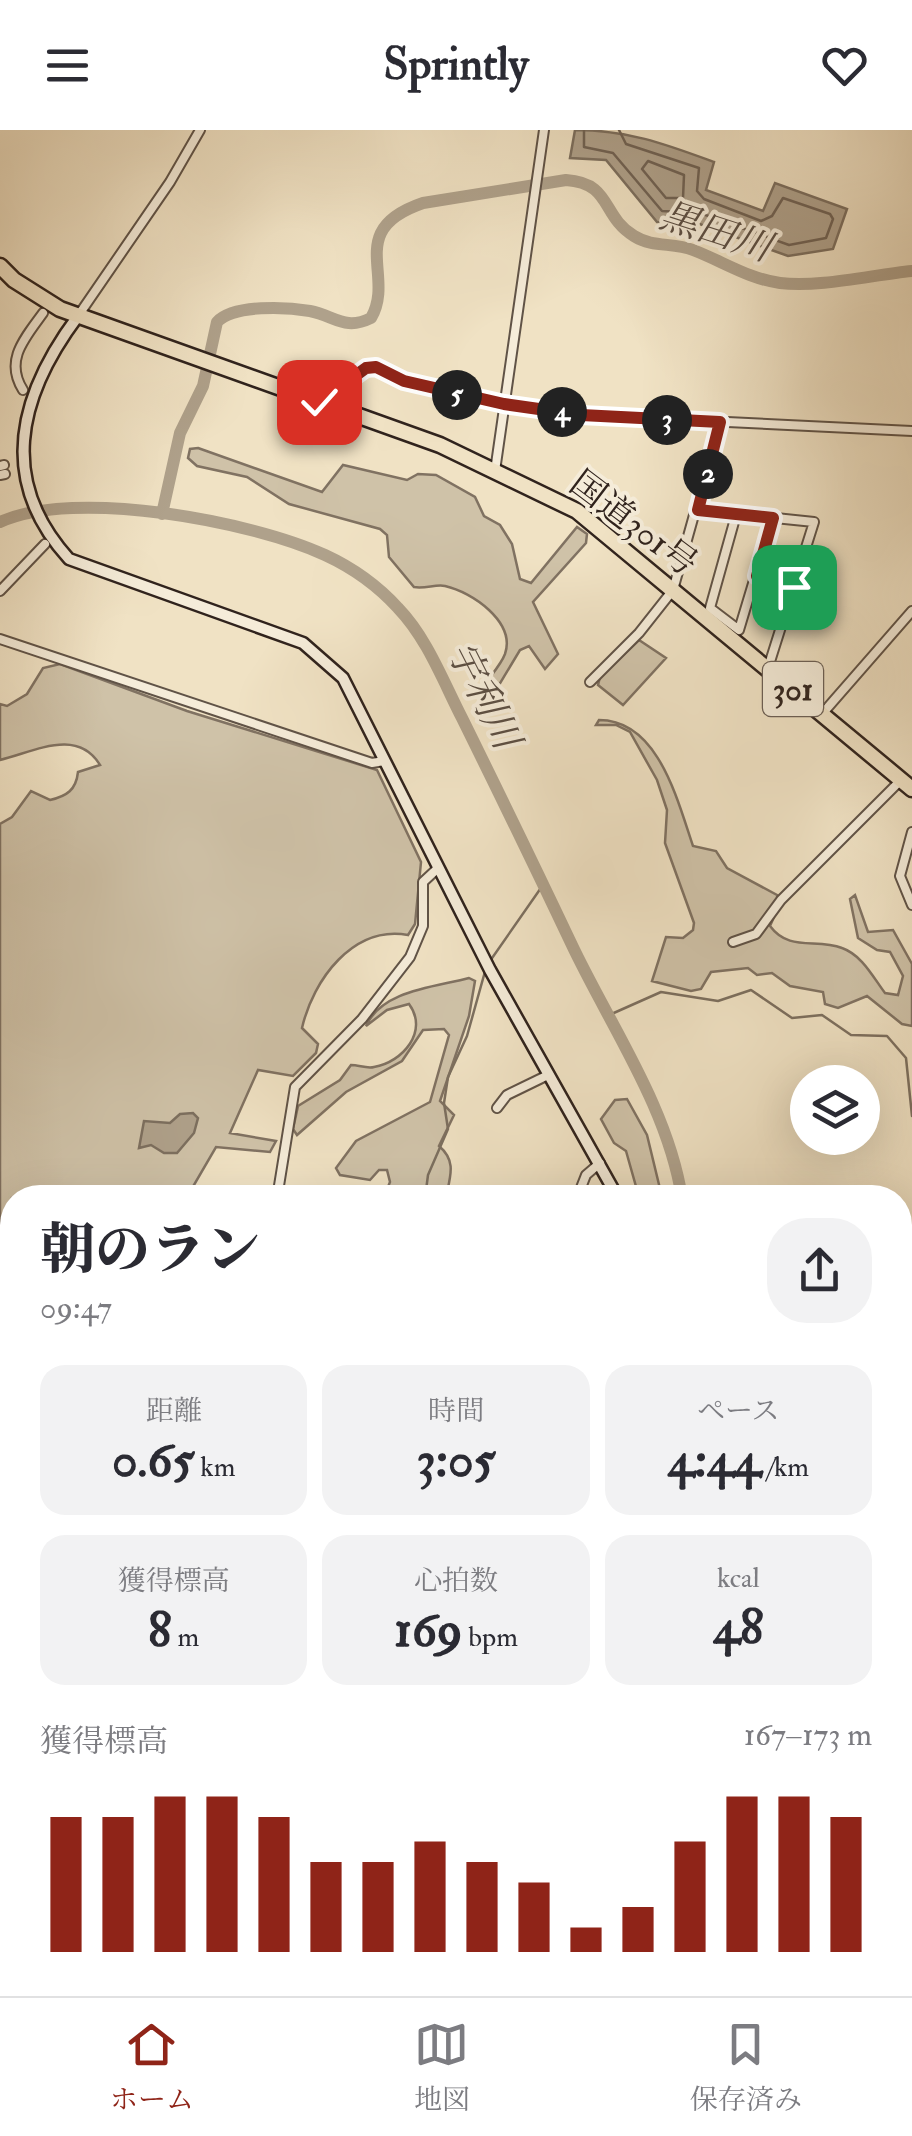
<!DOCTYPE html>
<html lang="ja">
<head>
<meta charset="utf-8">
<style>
  :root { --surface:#fff; --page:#f2f2f3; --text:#2b2b33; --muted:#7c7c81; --line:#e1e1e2; --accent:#8f2418 }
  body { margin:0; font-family:"IM FELL Double Pica","Noto Serif JP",serif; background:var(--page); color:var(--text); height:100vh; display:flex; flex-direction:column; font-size:38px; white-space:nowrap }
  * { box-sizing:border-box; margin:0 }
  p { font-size:32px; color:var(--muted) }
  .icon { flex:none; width:55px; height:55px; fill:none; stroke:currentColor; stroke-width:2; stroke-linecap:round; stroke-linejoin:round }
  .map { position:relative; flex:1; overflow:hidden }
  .drawer { position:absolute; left:0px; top:1055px; width:912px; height:812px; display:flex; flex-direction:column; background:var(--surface); border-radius:40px 40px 0 0; box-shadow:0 10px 40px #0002 }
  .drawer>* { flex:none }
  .controls { position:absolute; left:790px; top:935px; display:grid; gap:20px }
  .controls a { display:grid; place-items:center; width:90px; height:90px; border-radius:50%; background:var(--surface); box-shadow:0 10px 40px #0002; font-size:50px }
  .pin { position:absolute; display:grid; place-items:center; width:85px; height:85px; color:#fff; margin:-42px; border-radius:20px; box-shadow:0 5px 15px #0006 }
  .km { position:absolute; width:50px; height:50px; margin:-25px; border-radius:50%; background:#222; color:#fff; font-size:28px; line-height:50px; text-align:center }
  .round { display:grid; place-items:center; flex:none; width:105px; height:105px; border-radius:40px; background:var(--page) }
  .overview { display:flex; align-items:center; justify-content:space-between; height:170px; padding:0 40px }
  h1 { font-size:55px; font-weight:800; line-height:75px }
  .stats { display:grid; grid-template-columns:repeat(3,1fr); gap:15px; height:170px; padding:10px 40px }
  .stats div { display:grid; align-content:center; border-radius:25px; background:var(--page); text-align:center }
  .stats b { font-size:50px; font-weight:800 }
  .stats small { font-size:28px; font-weight:400 }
  .stats p { font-size:28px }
  .chart { height:280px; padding:20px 40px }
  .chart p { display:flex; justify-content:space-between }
  .chart svg { width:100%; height:180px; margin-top:10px; stroke:var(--accent); stroke-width:6 }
  header { display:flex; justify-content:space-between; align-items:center; height:130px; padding:0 40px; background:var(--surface); font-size:45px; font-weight:800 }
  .tab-bar { display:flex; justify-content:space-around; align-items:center; height:140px; border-top:2px solid var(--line); background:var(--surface); font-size:28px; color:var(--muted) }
  .tab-bar a { display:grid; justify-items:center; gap:5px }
  .tab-bar .current { color:var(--accent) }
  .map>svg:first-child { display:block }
  .green { fill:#cfc2a8; stroke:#807262; stroke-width:2.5 }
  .water { fill:#afa18b; stroke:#7c6f5f; stroke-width:2.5 }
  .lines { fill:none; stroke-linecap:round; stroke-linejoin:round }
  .shore { stroke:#706254; stroke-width:2.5 }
  .stream { stroke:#7c6f5f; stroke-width:2.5 }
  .river { stroke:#afa18b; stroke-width:12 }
  .street-casing { stroke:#605347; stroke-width:12 }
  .secondary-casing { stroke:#30231d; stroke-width:15 }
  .highway-casing { stroke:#30231d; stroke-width:19 }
  .street { stroke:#f5ecd9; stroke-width:8 }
  .secondary { stroke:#f5ecd9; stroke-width:10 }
  .highway { stroke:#f0e2c4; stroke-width:14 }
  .route-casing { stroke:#fff; stroke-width:20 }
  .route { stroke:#8f2418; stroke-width:12 }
  .labels { text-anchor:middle; stroke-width:8; stroke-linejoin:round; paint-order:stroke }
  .shield { fill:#f5ecd9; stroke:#6b5f55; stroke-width:2.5 }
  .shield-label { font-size:32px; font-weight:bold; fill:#30231d }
  .street-label { font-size:35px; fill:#30231d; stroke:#f5ecd9 }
  .water-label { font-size:38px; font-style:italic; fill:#5c4f44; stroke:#f5ecd9 }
</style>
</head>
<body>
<header><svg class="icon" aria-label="menu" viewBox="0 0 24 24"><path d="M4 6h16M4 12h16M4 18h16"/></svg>Sprintly<svg class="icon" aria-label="heart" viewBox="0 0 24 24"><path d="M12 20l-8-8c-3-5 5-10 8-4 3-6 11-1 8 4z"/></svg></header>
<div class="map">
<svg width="912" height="1866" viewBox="0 0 912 1866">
  <rect width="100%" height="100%" fill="#f0e2c4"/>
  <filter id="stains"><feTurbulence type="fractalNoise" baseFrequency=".002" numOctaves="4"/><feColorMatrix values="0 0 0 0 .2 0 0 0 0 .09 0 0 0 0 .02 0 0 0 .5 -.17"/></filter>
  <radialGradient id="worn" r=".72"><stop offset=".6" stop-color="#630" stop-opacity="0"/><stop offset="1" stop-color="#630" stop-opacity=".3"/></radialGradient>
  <path class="green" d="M198,318l124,44 21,-27 64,15 11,-6 18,1 39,22 9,19 16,9 12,19 8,35 11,4 46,-56 10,7 -1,9 -53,59 25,52 -13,15 -16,-23 -9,4 -33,55 -7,-13c7,-13 20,-25 25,-38 11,-32 -33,-62 -60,-68 -9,-2 -20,3 -31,1l-25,-30 -2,-22 -7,-6 -91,-25 -42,-27 -50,-11 -9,-8 2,-9z
    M639,510l27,18 -43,47 -25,-20 2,-8z
    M60,534l127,47 190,59 44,92 -6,62 -7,11c-55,-10 -95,45 -106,93l16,16 -2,9 -23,23 -35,-6 -28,63 46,8 -6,11 -54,-5 -29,50 -175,1v204l-12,14v-592l12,-7 19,-26 19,9c17,-4 26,-10 28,-28l22,-7c-23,-38 -66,-13 -100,-5v-56l7,2 20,-12 16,-26z
    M599,590c59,0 78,79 94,126l23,5 11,17 50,27 1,13 -8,18c19,26 46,12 72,22 20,7 31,29 43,45l13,2 5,-19 -13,-24 -13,-2 -19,-12 -8,-39 5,-4 13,37 25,-2 19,34v62l-10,-2 -35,-28 -29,12 -13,-4 -2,-12 -33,-6 -18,-13 -15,2 -9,-7 -37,4 -10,17 -10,2 -39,-10 14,-44 17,1 10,-8 1,-7 -29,-80 2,-33 -10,-30 -27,-48 -14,-7h-20z
    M469,848l6,3 -6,35 -29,85 14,14 -15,31c18,15 11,31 7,51h-62l6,-15 -3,-12h-8l-9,10 -30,-5 -4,-7 20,-27 74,-39 19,-67 -5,-6 -21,1 -21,31 -56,31 -49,43 -4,-6 5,-23 42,-26 11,-15c8,0 16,4 23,2 29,-5 55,-36 35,-63l-22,6 -21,16c16,-36 70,-39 103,-48z
    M627,969l20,36 15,62h-23l-13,-46 -12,-8 -13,-24 14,-19z
    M0,1449l12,2v404h743l-4,11h-751z"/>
  <path class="water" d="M575,0c53,0 90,14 139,32l-8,28 57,21 12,-28 72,26 -14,40 -45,7 -91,-33 -40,-1 -51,-62 -36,-2z
    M180,984l13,-1 5,5 -4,15 -17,20h-13l-13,-8 -12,3 5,-27 26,2z"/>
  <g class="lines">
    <path class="shore" d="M584,0v17l29,6 49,58 38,2 89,32 37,-7 7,-19 -3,-5 -47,-16 -11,18 -11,5 -57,-22 -7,-8 2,-23 -73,-24 -7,-14
      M648,31l36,14 -1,23h-17l-24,-29z"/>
    <path class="stream" d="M490,831l53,-76
      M607,886l54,-24 57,9 33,-11 41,28 30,-3 29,20 36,1 19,22 6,58
      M425,1068l3,-23 20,-46 -4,-26 4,-26 19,-41 19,-68"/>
    <path class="river" d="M162,384l18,-81 23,-47 14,-64c17,-18 70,-15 93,-11 25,5 35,20 61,7 25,-43 -27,-88 52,-115l143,-23c46,3 35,36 68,56 19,12 39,6 59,14 29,11 56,29 87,33 38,5 92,-8 132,-12
      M0,392c75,-34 251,-1 325,33 26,12 53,31 73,53 29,30 45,73 64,110 37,75 73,149 109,225 38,81 97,164 111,255
      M900,1383l12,7"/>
    <defs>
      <path id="street" d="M78,186l92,-134 30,-52
        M23,260c-19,-30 2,-52 20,-77
        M319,272l47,-34 10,-1 28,14 46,13 131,21 331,16
        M0,336l4,-1
        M495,341l49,-341
        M0,345l5,-1
        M698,380l116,12 -46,146
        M736,385l-26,93 29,22 34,-113
        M757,446l37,11
        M0,461l45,-47
        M0,509l372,124 12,-2
        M590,552l49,-49 34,-43 47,-168
        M822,584l90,-103
        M912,702l-12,44 12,29
        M733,812l23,-8 25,-34 120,-120
        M497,978l10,-13 39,-19
        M277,1068l18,-111 67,-68 48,-62 13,-31v-44l14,-13
        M577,1068l9,-23 14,-12
        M900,1257l12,-3
        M900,1738l12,3
        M700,1855v11"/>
      <path id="secondary" d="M78,186c-63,84 -78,167 -9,243l234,84 40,35 147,292 128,228
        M897,1866l8,-27 -5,-99"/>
      <path id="highway" d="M0,136l14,14 46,29 380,136 137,66 335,278"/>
    </defs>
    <use href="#street" class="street-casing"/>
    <use href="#secondary" class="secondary-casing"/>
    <use href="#highway" class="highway-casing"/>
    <use href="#street" class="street"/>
    <use href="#secondary" class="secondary"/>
    <use href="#highway" class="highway"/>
  </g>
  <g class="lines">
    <defs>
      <path id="route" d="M319,272l47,-34 10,-1 28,14 100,23 77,11 139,7 -22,88 75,8 -16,58 37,11"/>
    </defs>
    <use href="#route" class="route-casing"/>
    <use href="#route" class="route"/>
  </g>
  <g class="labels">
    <rect class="shield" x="763" y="532" width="60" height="54" rx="8"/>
    <g class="shield-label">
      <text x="793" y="570">301</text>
    </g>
    <g class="street-label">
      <text transform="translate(634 393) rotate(37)" y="12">国道301号</text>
    </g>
    <g class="water-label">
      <text transform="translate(716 101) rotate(18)" y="13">黒田川</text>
      <text transform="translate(484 565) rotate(63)" y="13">宇利川</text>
    </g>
  </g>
  <rect width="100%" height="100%" filter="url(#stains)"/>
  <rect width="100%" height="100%" fill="url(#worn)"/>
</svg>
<div class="controls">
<a><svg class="icon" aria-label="layers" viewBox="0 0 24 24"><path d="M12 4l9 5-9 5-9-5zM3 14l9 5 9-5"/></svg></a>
</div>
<div class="pin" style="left:794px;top:457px;background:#1e9e55"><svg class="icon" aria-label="arrive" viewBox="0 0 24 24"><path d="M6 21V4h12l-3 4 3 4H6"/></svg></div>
<div class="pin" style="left:319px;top:272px;background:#d93025"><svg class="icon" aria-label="check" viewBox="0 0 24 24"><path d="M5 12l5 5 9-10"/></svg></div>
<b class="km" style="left:708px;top:344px">2</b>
<b class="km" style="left:667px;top:290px">3</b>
<b class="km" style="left:562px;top:282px">4</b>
<b class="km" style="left:457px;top:265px">5</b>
<section class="drawer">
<div class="overview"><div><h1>朝のラン</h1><p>09:47</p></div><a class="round"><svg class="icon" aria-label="share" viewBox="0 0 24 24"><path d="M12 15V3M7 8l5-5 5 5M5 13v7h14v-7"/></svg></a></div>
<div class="stats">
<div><p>距離</p><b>0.65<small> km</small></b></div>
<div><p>時間</p><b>3:05</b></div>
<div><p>ペース</p><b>4:44<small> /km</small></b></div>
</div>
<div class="stats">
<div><p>獲得標高</p><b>8<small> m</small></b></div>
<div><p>心拍数</p><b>169<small> bpm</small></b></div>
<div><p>kcal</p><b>48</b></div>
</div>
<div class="chart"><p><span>獲得標高</span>167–173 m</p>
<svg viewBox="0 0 160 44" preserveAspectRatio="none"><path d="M5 44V11M15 44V11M25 44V6M35 44V6M45 44V11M55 44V22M65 44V22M75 44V17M85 44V22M95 44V27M105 44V38M115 44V33M125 44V17M135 44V6M145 44V6M155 44V11"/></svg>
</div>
</section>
</div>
<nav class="tab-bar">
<a class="current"><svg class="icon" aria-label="home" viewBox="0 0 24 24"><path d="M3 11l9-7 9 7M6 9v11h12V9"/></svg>ホーム</a>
<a><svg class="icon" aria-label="map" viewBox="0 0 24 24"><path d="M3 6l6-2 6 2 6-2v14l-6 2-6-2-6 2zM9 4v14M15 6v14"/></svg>地図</a>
<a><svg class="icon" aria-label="saved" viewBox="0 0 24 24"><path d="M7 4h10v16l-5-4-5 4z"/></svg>保存済み</a>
</nav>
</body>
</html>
